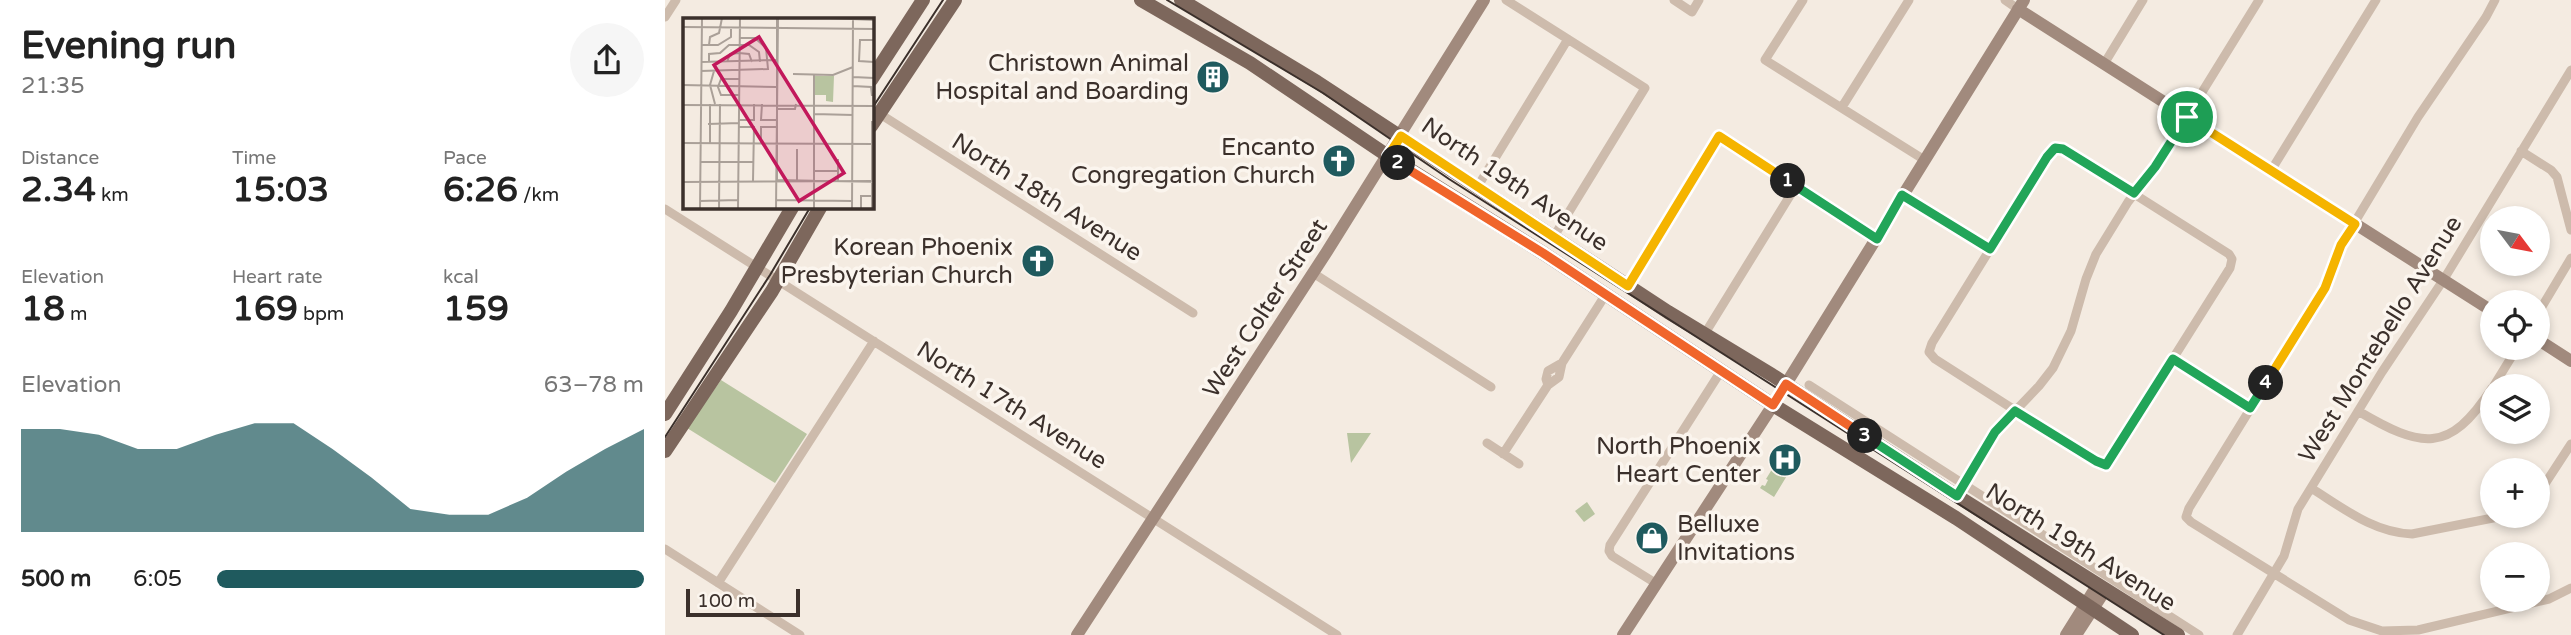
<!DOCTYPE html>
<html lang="en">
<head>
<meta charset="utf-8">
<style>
  :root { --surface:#fff; --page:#f6f6f6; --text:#222; --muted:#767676; --accent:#1f5a5e }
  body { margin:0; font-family:"Varela Round",sans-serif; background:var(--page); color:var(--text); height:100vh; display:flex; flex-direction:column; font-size:26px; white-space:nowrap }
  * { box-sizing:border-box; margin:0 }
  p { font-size:23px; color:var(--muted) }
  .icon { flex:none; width:38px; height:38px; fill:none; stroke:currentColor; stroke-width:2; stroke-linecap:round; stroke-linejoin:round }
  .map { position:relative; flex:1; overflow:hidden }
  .sheet { display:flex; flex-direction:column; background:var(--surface); width:665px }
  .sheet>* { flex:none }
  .needle { width:46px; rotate:122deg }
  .controls { position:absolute; left:1815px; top:206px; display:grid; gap:14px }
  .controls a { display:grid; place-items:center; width:70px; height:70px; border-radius:50%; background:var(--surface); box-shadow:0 4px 10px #0003; font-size:35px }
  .scale { position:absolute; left:21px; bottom:18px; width:114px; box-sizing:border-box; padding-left:7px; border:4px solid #3b302b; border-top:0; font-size:19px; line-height:24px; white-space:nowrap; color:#3b302b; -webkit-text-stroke:5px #fbf5ee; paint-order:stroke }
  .pin { position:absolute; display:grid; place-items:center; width:60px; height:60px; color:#fff; margin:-30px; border:4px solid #fff; border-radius:50%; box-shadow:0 2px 7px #0007 }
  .km { position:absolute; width:35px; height:35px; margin:-18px; border-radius:50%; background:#222; color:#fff; font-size:19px; line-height:35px; text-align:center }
  .round { display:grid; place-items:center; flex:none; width:74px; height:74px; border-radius:37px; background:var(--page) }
  .overview { display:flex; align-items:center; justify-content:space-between; height:119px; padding:0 21px }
  h1 { font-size:38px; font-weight:700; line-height:52px }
  .stats { display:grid; grid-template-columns:repeat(3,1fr); gap:10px; height:119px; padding:7px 21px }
  .stats div { display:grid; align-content:center }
  .stats b { font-size:35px; font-weight:700 }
  .stats small { font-size:19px; font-weight:400 }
  .stats p { font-size:19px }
  .chart { height:196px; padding:14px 21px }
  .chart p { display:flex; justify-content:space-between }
  .chart svg { width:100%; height:126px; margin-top:7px; fill:var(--accent); opacity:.7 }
  ul { padding:0 21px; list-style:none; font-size:23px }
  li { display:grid; grid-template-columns:112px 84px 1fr; align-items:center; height:52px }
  li i { height:18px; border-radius:9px; background:var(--accent) }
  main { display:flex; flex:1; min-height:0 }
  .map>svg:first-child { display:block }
  .green { fill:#b8c4a0 }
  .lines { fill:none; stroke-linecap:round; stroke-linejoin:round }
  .street { stroke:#cdbbac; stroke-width:9 }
  .secondary { stroke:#a18a7d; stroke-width:12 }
  .primary { stroke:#7d675c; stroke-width:14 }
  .tram { stroke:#3b302b; stroke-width:2 }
  .split-1-casing { stroke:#fff; stroke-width:14 }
  .split-2-casing { stroke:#fff; stroke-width:14 }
  .split-3-casing { stroke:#fff; stroke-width:14 }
  .split-4-casing { stroke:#fff; stroke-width:14 }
  .split-5-casing { stroke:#fff; stroke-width:14 }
  .split-1 { stroke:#22a559; stroke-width:9 }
  .split-2 { stroke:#f5b400; stroke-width:9 }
  .split-3 { stroke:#f0652b; stroke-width:9 }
  .split-4 { stroke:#22a559; stroke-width:9 }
  .split-5 { stroke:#f5b400; stroke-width:9 }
  .labels { text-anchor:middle; stroke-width:7; stroke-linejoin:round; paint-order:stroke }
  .poi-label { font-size:24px; fill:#3b302b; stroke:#fbf5ee; text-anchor:end }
  .street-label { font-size:24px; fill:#3b302b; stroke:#fbf5ee }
  .inset-road { fill:none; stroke:#aaa098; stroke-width:2 }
  .view { fill:#c2185b; fill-opacity:0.15; stroke:#c2185b; stroke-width:3.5 }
  .inset-edge { fill:none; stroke:#3b302b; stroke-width:3.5 }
</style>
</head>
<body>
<main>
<section class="sheet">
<div class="overview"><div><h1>Evening run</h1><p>21:35</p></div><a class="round"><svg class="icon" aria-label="share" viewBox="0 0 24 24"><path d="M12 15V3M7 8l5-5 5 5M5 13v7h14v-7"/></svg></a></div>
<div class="stats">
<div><p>Distance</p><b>2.34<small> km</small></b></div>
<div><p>Time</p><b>15:03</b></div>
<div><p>Pace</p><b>6:26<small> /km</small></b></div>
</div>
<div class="stats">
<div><p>Elevation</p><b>18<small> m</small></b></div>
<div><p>Heart rate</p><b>169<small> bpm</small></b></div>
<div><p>kcal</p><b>159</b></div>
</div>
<div class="chart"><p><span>Elevation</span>63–78 m</p>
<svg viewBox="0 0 160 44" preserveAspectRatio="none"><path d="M0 44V8L10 8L20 10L30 15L40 15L50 10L60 6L70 6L80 15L90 25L100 36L110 38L120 38L130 32L140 23L150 15L160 8V44z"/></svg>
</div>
<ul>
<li><b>500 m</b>6:05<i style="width:100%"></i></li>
</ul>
</section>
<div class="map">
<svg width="1906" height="635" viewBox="0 0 1906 635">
  <rect width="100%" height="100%" fill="#f4ebe1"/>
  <path class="green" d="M56,380l86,54 -32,49 -88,-55z
    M682,433h24l-20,30z
    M1109,466l14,8 -14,23 -14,-9 2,-3 3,1 3,-6 -2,-1z
    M922,502l8,12 -11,8 -9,-11z"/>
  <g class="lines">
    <path class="street" d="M841,0l139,88 -92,150
      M1009,0l18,12 7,-12
      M1138,0l-38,60 158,99
      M1340,0l13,9
      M1830,0l-9,17 -68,100 -77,128 -16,43 -136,220 -3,9 5,5 158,98 33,11 36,-1 131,-31 22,-11
      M0,17l11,-17
      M1439,64l39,-64
      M1177,107l67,-107
      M215,114l313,199
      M1390,148l8,1 166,105 3,5 -2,9 -124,197 -43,-24 -128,-82 -6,-7 3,-9 115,-186z
      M1856,151l30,19 6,7 14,53
      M1607,169l104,-169
      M813,186l90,-147
      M1237,195l88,54
      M0,209l672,426
      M648,273l178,114
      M963,286l91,-150 157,103
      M1872,315l34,-57
      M1039,335l92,-149
      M1508,360l77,48
      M883,385l-2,-6 2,-8 14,-8
      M1144,385l390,250
      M1828,387l24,-39
      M1693,411c63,37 91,44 134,-23
      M822,443l32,21
      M838,454l45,-69 11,-8 3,-14 44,-69
      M1646,488c32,20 63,45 101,46l91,-18
      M1292,496l38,-64 44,-46 14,-18 18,-37 15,-52 10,-25 32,-52 34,-45 97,-157
      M1872,496l34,-52
      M0,549l135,86
      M53,583l156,-242
      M992,584l-45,-28 -3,-5 1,-6 111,-174
      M1572,635l47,-79 14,-47 84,-137 62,-93 127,-209"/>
    <path class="secondary" d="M1353,9l474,302
      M1872,339l34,22
      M412,635l249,-382 158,-253
      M958,635l150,-230 251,-405
      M1401,635l32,-51
      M1411,635l30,-46"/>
    <path class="primary" d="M476,0l109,63 138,93 155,97 230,152 183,113 176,117
      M516,0l136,82 351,230 104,63 185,121 221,139
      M206,80l52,-80
      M206,126l84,-126
      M0,414l66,-103 62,-105
      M0,451l107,-160 49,-85"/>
    <path class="tram" d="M502,0l156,93 126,86 715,456
      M206,110l72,-110
      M0,437l105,-162 41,-69"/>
  </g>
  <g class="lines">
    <defs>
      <path id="split-1" d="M1123,181l89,58 25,-44 88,54 57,-92 8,-9 8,1 71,44 21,-26 32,-50"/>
      <path id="split-2" d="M733,163l-10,-7 13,-20 227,150 91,-150 69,45"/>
      <path id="split-3" d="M733,163l145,90 230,152 13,-21 79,52"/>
      <path id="split-4" d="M1200,436l92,60 38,-64 20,-21 81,50 10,4 67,-106 77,49 16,-25"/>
      <path id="split-5" d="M1522,117l168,107 -14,21 -16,43 -59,95"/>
    </defs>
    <use href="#split-1" class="split-1-casing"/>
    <use href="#split-2" class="split-2-casing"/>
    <use href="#split-3" class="split-3-casing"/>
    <use href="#split-4" class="split-4-casing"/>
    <use href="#split-5" class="split-5-casing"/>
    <use href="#split-1" class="split-1"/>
    <use href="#split-2" class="split-2"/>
    <use href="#split-3" class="split-3"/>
    <use href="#split-4" class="split-4"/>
    <use href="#split-5" class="split-5"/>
  </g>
  <defs>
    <symbol id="building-disc" viewBox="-11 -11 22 22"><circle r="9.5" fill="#1f5a5e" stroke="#fbf5ee"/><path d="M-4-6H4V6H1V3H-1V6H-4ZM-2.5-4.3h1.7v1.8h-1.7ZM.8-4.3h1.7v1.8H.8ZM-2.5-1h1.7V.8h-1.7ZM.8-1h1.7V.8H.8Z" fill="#fff"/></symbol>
    <symbol id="church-disc" viewBox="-11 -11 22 22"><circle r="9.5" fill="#1f5a5e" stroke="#fbf5ee"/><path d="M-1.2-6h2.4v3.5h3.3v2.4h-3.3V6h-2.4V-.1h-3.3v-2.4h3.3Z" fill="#fff"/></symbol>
    <symbol id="hospital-disc" viewBox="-11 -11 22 22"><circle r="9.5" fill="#1f5a5e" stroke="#fbf5ee"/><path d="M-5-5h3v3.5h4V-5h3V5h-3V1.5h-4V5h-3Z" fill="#fff"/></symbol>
    <symbol id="shop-disc" viewBox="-11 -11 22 22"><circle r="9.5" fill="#1f5a5e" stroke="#fbf5ee"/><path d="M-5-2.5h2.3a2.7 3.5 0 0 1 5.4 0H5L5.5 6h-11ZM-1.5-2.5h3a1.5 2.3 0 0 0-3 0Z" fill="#fff"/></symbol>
  </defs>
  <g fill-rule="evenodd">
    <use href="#building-disc" x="529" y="58" width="38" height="38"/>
    <use href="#church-disc" x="655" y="142" width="38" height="38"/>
    <use href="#church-disc" x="354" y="242" width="38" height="38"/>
    <use href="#hospital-disc" x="1101" y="441" width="38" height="38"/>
    <use href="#shop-disc" x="968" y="519" width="38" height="38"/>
  </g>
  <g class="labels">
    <g class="poi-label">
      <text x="524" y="71">Christown Animal<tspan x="524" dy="28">Hospital and Boarding</tspan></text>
      <text x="650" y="155">Encanto<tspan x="650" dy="28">Congregation Church</tspan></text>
      <text x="348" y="255">Korean Phoenix<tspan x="348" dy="28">Presbyterian Church</tspan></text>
      <text x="1096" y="454">North Phoenix<tspan x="1096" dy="28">Heart Center</tspan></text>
      <text x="1012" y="532" text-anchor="start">Belluxe<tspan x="1012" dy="28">Invitations</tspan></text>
    </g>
    <g class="street-label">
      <text transform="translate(850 184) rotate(34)" y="8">North 19th Avenue</text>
      <text transform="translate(382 197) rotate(32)" y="8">North 18th Avenue</text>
      <text transform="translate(600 308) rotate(-57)" y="8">West Colter Street</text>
      <text transform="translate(1715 339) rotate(-58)" y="8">West Montebello Avenue</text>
      <text transform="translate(347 405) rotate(32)" y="8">North 17th Avenue</text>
      <text transform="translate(1416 547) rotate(32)" y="8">North 19th Avenue</text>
    </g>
  </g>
  <g transform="translate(18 18)">
    <rect width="191" height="191" fill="#f4ebe1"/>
    <path d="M132,58h19l-1,26 -7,-1v-6h-11z" fill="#b8c4a0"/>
    <path class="inset-road" d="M94,0v162l97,2M146,0l45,2M0,9l191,2M191,22h-14l-1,21 15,1M19,27h16l13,-8v-8M26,27l1,-8 9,-4 3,-15M18,44l75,-2M26,44v-8l11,-1 9,-8h20l10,7 1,10M44,44l3,-8 9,-1 10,1 3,8M18,53l67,-2 -2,-21 -11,-10h-15M31,53l-4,14 5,19M110,56l40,1 20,-8M170,59l21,1M56,61h-18l-3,8 3,8h18M0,67l93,2M170,68l18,1 1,9M79,86l-1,16h15M0,87l191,1M95,91h17l1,-5M131,96l39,1M56,102h15v-16M25,106l31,-1M56,109h15l-1,54M0,125l191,1M27,125v-39M78,125v-16h15M17,144h53M131,153h24M114,163v-32M155,163v-22M189,163v-60M0,164l191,-1M189,165v25M93,182l76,1M17,183l38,-1M17,190l2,-190M36,190l1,-104M55,190l2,-190M93,190l2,-190M131,190v-133M169,190l1,-190M178,190v-12h11"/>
    <path class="view" d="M76,19l85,136 -45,28 -85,-136z"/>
    <rect width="191" height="191" class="inset-edge"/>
  </g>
</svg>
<div class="controls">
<a><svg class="needle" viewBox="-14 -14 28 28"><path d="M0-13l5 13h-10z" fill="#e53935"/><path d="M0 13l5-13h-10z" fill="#767676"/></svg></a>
<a><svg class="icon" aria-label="locate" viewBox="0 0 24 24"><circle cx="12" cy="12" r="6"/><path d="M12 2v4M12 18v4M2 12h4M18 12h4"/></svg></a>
<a><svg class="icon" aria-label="layers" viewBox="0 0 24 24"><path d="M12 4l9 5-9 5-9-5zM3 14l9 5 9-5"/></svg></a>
<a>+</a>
<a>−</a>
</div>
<div class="scale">100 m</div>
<div class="pin" style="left:1522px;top:117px;background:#1e9e55"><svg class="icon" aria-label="arrive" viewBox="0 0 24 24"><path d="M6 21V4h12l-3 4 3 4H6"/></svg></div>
<b class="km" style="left:1123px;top:181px">1</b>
<b class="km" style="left:733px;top:163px">2</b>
<b class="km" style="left:1200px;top:436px">3</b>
<b class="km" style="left:1601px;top:383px">4</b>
</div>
</main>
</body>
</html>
